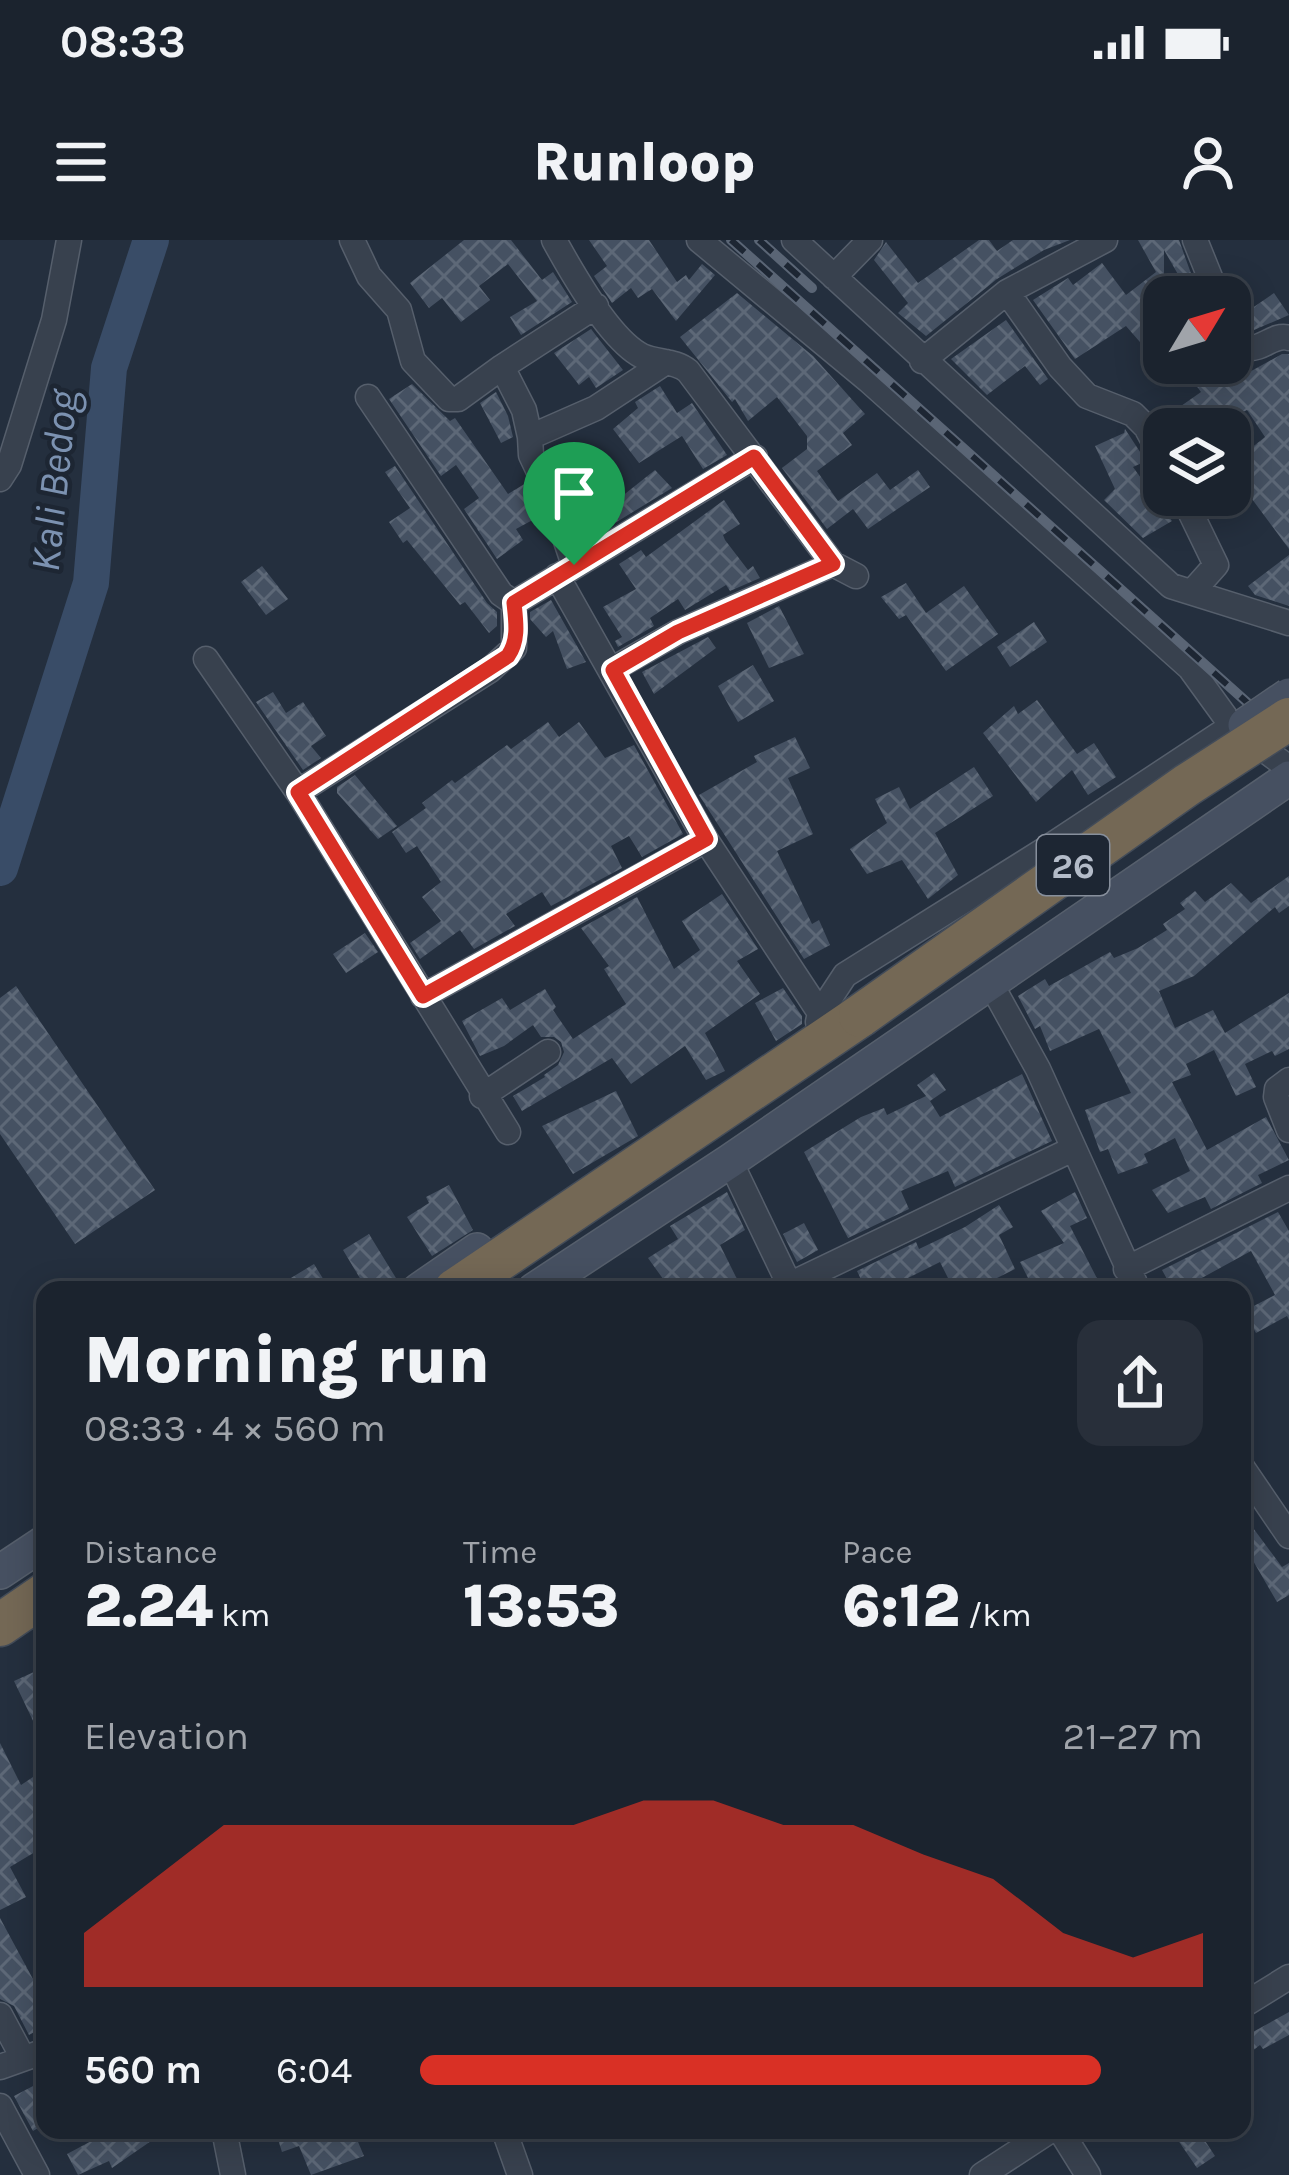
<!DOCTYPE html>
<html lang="en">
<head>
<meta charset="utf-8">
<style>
  :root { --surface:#1b232e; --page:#282f3a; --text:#f1f3f6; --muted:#a0a4aa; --line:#39404a; --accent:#d93025 }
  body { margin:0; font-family:Karla,sans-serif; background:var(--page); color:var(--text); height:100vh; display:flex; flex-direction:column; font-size:45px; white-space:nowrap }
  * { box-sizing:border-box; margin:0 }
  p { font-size:39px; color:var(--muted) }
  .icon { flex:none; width:66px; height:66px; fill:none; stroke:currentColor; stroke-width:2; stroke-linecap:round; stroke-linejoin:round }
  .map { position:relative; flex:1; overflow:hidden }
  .sheet { position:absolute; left:36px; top:1041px; width:1215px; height:858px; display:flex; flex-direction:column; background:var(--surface); border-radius:24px; box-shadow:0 6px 30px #0003,0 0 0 3px var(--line) }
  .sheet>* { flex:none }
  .needle { width:78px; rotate:52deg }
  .controls { position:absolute; left:1143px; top:36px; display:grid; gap:24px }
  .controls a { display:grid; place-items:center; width:108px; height:108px; border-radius:24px; background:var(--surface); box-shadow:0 6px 30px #0003,0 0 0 3px var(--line); font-size:60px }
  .pin { position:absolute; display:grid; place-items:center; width:102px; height:102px; color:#fff; margin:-123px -51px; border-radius:50% 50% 50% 0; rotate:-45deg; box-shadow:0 0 12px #0007 }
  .pin .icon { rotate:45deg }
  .round { display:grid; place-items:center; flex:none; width:126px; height:126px; border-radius:24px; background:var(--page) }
  .overview { display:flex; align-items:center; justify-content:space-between; height:204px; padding:0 48px }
  h1 { font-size:66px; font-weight:800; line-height:90px }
  .figures { display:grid; grid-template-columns:repeat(3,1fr); gap:18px; height:204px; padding:12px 48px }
  .figures div { display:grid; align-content:center }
  .figures b { font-size:60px; font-weight:800 }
  .figures small { font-size:33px; font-weight:400 }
  .figures p { font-size:33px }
  .chart { height:336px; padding:24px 48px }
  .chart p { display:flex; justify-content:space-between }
  .chart svg { width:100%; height:216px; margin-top:12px; fill:var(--accent); opacity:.7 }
  ul { padding:0 48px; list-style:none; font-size:39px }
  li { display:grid; grid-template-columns:192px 144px 1fr; align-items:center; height:90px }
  li i { height:30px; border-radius:15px; background:var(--accent) }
  .status { display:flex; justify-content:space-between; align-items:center; height:84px; padding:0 60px; background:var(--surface); direction:ltr }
  .status svg { height:33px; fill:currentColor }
  header { display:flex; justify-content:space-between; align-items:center; height:156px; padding:0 48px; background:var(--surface); font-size:54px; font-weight:800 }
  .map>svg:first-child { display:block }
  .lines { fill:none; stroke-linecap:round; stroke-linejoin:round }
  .river { stroke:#394c67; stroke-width:36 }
  .building { fill:url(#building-cross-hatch) }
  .street-casing { stroke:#565f6c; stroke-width:27 }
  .secondary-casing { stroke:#565f6c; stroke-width:36 }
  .highway-casing { stroke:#434c59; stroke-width:45 }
  .street { stroke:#38414e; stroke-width:24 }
  .secondary { stroke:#465061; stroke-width:33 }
  .highway { stroke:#746855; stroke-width:42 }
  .rail-casing { stroke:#5a6575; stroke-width:10 }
  .rail { stroke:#1d2633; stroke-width:6; stroke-dasharray:18; stroke-linecap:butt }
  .secondary-bridge-casing { stroke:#565f6c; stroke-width:36; stroke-linecap:butt }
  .highway-bridge-casing { stroke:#434c59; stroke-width:45; stroke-linecap:butt }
  .secondary-bridge { stroke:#465061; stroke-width:33 }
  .highway-bridge { stroke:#746855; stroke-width:42 }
  .route-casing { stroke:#fff; stroke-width:24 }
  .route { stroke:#d93025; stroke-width:15 }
  .labels { text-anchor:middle; stroke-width:9; stroke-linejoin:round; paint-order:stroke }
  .shield { fill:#1d2633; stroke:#878f9c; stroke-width:3 }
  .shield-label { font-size:36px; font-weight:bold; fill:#b4bcc9 }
  .water-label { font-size:42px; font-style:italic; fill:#7c92b1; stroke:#1d2633 }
</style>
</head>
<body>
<div class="status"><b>08:33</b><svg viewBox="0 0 49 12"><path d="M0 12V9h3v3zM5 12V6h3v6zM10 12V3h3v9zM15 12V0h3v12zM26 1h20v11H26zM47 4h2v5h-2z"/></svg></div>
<header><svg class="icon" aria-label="menu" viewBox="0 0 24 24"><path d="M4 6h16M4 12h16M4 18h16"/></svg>Runloop<svg class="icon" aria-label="person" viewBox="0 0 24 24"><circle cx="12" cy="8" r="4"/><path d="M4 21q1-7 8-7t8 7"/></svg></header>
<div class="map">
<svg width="1289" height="1935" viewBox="0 0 1289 1935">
  <defs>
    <pattern id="building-cross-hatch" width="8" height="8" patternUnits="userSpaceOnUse" patternTransform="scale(3)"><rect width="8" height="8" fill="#455162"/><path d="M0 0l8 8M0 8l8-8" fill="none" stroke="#5d6877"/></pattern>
  </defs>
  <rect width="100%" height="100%" fill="#242f3e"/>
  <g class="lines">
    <path class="river" d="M0,628l91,-285 18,-215 42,-128"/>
  </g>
  <path class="building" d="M464,0h47l31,40 11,-8 19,30 -51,33 -11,-18 27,-16 -29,-37 -29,22 11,14 -29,22 -19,-24 -13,10 -19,-25z
    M589,0h60l28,42 9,-7 3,5 13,-16 13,11 -39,46 -24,-32 -14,9 -7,-10 -19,15 -18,-27 13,-10z
    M979,0h10l8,11 16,-11h57l-26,10 -47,29 -71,57 -28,-23 10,-10 -34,-43 12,-18 32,41z
    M1138,0h41l19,53 -7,4 -27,-47v84l-18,15 -20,-23 -51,33 -42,-59 35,-22 5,7 29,-22 24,32 30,-23z
    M737,53l76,63 52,58 -22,19 9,12 -35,26 21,30 39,-28 13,17 28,-20 12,17 -62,42 -15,-20 -26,20 -45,-61 25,-19v-13l-30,-39 -29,24 -13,-22 -3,3 -52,-65z
    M1274,53l15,22 -35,15 -12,-15z
    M1006,80l42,59 -8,6 -15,-19 -38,29 -36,-36z
    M591,89l32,41 -27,18 -7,-11 -10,8 -25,-32z
    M1282,114h7v195l-37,-50 -22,14v-48l35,-28 -18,-27 -10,5 -2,-3 -25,17h-44l-5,-9 40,-28 -6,-8 28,-20 12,16z
    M412,144l38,37 5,-3 53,76 18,-11 14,33 -24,13 7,11 -26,19 -33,-50 15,-11 -23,-33 -15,11 -52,-77z
    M660,146l17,27 15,-10 35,52 -24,14 -21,-33 -43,27 -26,-34 25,-21 -3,-6z
    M496,152l12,24 5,21 -12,6 -21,-40z
    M1125,189l21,32 -13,6 39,54 -29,17 -39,-38 11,-11 -20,-43 29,-13z
    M586,204l35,53 34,-27 17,18 -88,54 -6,-16 24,-14 -35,-53z
    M395,226l92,137 10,9v14l-8,7 -24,-31 -5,3 -53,-65 -4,3 -14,-21 21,-14 -25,-36z
    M724,260l16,24 -17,11 2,5 23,30 5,-4 7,12 -30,13 -4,-6 -41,25 -7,-11 -28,19 4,8 -36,21 -3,-6 7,-4 -19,-30 33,-18 -17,-25 22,-14 5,7z
    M1289,315v51l-34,-11 -7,-9z
    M262,326l26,33 -22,16 -25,-33z
    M906,343l20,30 38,-27 34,48 -52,37 -40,-56 -7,4 -18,-22z
    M551,360l35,62 -19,7 -14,-38 -7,6 -16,-18v-7z
    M779,366l25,48 -35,14 -22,-45z
    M1034,382l13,20 -37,25 -13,-20z
    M708,397l8,11 -62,46 -12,-22z
    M753,425l21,36 -36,21 -20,-36z
    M273,452l13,21 17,-11 23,34 -15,10 10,12 -18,12 -47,-68z
    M1037,460l40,54 17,-11 22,34 -28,18 -16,-25 -36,32 -53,-69 31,-27 4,8z
    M548,482l11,15 20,-15 26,36 29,-13 49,89 -41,23 -13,-21 -18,10 11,22 -71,38 -9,-14 -36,22 9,12 -41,23 -14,-19 -40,29 -10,-16 31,-22 -19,-24 19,-15 -24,-36 -11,7 -14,-21 34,-24 -4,-5 30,-23 3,3 52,-38 4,4z
    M795,497l15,31 -22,10 25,56 -36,17 35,73 7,-4 11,25 -26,14 -105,-164 58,-33 -3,-6z
    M974,527l19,29 -58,37 23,42 -30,24 -26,-39 -35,14 -17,-25 37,-26 -12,-24 24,-12 11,22z
    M355,535l42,51 -19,13 -41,-46v-6z
    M1289,636v30l-10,7 -4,-6 -81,69 -35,15 16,37 38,-18 12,23 64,-40v56l-14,7 -3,-5 -27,13 11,23 -20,9 -22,-46 -28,14 5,11 -19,7 35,68 59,-33 23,43 -31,15 4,8 -51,26 -6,-12 -37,16 -16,-23 38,-19 -15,-33 -31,16 4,9 -30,11 -10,-25 -8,3 -15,-42 46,-17 -32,-64 -49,22 -10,-25 -5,3 -17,-33 27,-17 4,7 61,-34 4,6 24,-10 29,-18 -4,-6 22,-15 -5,-6 15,-12 10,11 26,-19 20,20z
    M722,654l36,55 -21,12 23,33 -55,39 20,38 -19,9 -21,-34 -54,38 -19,-26 -90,53 -9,-15 32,-19 -1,-2 14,-10 6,-13 -3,-10 -7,-5h-13l-8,-12 -29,21 -24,10 -18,-35 40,-23 8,12 35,-21 11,18 -3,3 20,29 53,-35 -22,-35 5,-3 -28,-38 56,-31 37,72 26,-19 -18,-29z
    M365,693l13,19 -32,21 -13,-19z
    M16,746l139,204 -80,54 -75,-110v-136z
    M783,748l19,28v8l-26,17 -21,-38z
    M934,833l12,17 -16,11 10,16 82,-43 30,67 -97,46 -7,-16 -47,20 8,18 -61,29 -44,-86 57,-35 23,-9 3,7 39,-19 -9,-11z
    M616,851l22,45 -65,38 -31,-48z
    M449,945l24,45 -41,26 -25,-39 22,-14 -3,-6z
    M727,952l18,38 -25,15 19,38 -13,7h-55l-23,-32 30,-19 -8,-13z
    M1075,952l12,26 -17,8 33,64h-69l-14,-28 44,-19 -23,-32z
    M999,965l14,22 -14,8 16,34 -34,17 2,4h-29l-14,-28 -34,17 5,11h-45l-9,-19 59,-29 3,7 46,-22z
    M1278,972l11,19v89l-2,-4 -31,17 -12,-22 31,-16 -24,-44 -71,39h-7l-11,-20z
    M804,983l14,27 -21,12 -14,-28z
    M369,994l30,49 -1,7h-31l-24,-40z
    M314,1024l16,26h-59z
    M1242,1273l40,54 7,-4v32l-12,7 -25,-43 -3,3 -7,-9z
    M45,1427v79l-31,-65z
    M0,1503l21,42 12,-8 12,18v51l-35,21 16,30 -26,13z
    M0,1678l34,63 11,-6v51l-16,9 -15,-29 -14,-7z
    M1289,1772v23l-26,14 -3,-4 -18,14v-21z
    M35,1845l4,8 6,-3v34l-12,7 -19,-35z
    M112,1890h55l-55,38 -3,-7 -31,14 -11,-21z
    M275,1890h78l11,26 -53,19 -12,-29 -17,6z
    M1171,1890h27l17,26 -18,12z"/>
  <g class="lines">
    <defs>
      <path id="street" d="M352,0l17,36 30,34 14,51 36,38h9l44,-32
        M554,0c17,31 56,100 88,116 16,7 33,4 46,15l145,193 23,12
        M699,0l169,140 322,288 42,58 57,42
        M794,0l377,346 118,37
        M1195,0l23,57
        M834,37l36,-37
        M1007,52l53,75 27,29 46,18 13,13 18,33
        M1230,86l17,22c16,2 27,-15 42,-10
        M922,121l85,-69 98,-52
        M530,197l-6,-27 -22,-43 94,-61
        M0,239l9,-14 45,-145 15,-80
        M1182,255l34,70 -24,27
        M574,325l-22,-66 -21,-44 -1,-18 66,-29 70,-46
        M557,336l149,264 114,173
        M514,363l241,-146
        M206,419l92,133 210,340
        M613,429l65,-37 155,-68
        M298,552l192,-122 24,-22v-45l-13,-9 -133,-197
        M997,755l41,74 100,221
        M423,756l283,-156
        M823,800l-5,-18 2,-9 25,-38 201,-126 186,-123
        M1289,840l-12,9 -1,8 13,33
        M482,856l66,-44
        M730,921l62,129
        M1126,1029l163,-81
        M789,1045l284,-136
        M1242,1227l47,69
        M1242,1766l47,-29
        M0,1775l23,43
        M0,1827l45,-16
        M0,1866l37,69
        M224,1890l9,45
        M504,1890l16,45
        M1060,1890l28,45
        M982,1935l69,-45"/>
      <path id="secondary" d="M419,1050l58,-40
        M534,1050l196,-129 559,-383
        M0,1332l45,-30"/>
      <path id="highway" d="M455,1050l405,-274
        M0,1385l45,-31"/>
    </defs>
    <use href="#street" class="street-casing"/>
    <use href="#secondary" class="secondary-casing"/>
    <use href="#highway" class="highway-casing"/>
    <use href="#street" class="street"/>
    <use href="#secondary" class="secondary"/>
    <use href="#highway" class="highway"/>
    <defs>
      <path id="rail" d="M731,0l558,500
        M759,0l53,48"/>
    </defs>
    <use href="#rail" class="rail-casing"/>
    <use href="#rail" class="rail"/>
    <defs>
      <path id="secondary-bridge" d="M1245,485l44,-30"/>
      <path id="highway-bridge" d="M860,776l327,-231 102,-66"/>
    </defs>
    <use href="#secondary-bridge" class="secondary-bridge-casing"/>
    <use href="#highway-bridge" class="highway-bridge-casing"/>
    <use href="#secondary-bridge" class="secondary-bridge"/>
    <use href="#highway-bridge" class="highway-bridge"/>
  </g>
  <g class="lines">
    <defs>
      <path id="route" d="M754,217l79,107 -155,68 -65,38 93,169 -283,157 -125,-204 210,-136c11,-16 8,-34 6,-53z"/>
    </defs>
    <use href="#route" class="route-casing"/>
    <use href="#route" class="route"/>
  </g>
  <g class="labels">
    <rect class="shield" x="1037" y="595" width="72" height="60" rx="9"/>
    <g class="shield-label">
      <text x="1073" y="638">26</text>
    </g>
    <g class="water-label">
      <text transform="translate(53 241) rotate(-84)" y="15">Kali Bedog</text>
    </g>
  </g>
</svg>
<div class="controls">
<a><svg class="needle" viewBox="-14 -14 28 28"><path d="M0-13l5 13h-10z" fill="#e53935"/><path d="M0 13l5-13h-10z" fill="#a0a4aa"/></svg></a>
<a><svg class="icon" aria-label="layers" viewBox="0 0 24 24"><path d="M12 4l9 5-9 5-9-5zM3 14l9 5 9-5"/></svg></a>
</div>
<div class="pin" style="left:574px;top:325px;background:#1e9e55"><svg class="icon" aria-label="arrive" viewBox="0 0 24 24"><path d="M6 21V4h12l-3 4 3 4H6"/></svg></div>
<section class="sheet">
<div class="overview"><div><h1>Morning run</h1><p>08:33 · 4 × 560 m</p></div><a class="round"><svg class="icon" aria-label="share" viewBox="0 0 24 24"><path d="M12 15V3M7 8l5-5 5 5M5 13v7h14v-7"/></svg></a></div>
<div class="figures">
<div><p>Distance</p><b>2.24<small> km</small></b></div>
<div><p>Time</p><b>13:53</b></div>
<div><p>Pace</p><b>6:12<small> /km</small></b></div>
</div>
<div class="chart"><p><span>Elevation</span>21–27 m</p>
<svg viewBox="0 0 160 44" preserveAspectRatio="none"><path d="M0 44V33L10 22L20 11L30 11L40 11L50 11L60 11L70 11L80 6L90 6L100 11L110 11L120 17L130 22L140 33L150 38L160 33V44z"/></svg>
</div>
<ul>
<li><b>560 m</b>6:04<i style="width:87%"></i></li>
</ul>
</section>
</div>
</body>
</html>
